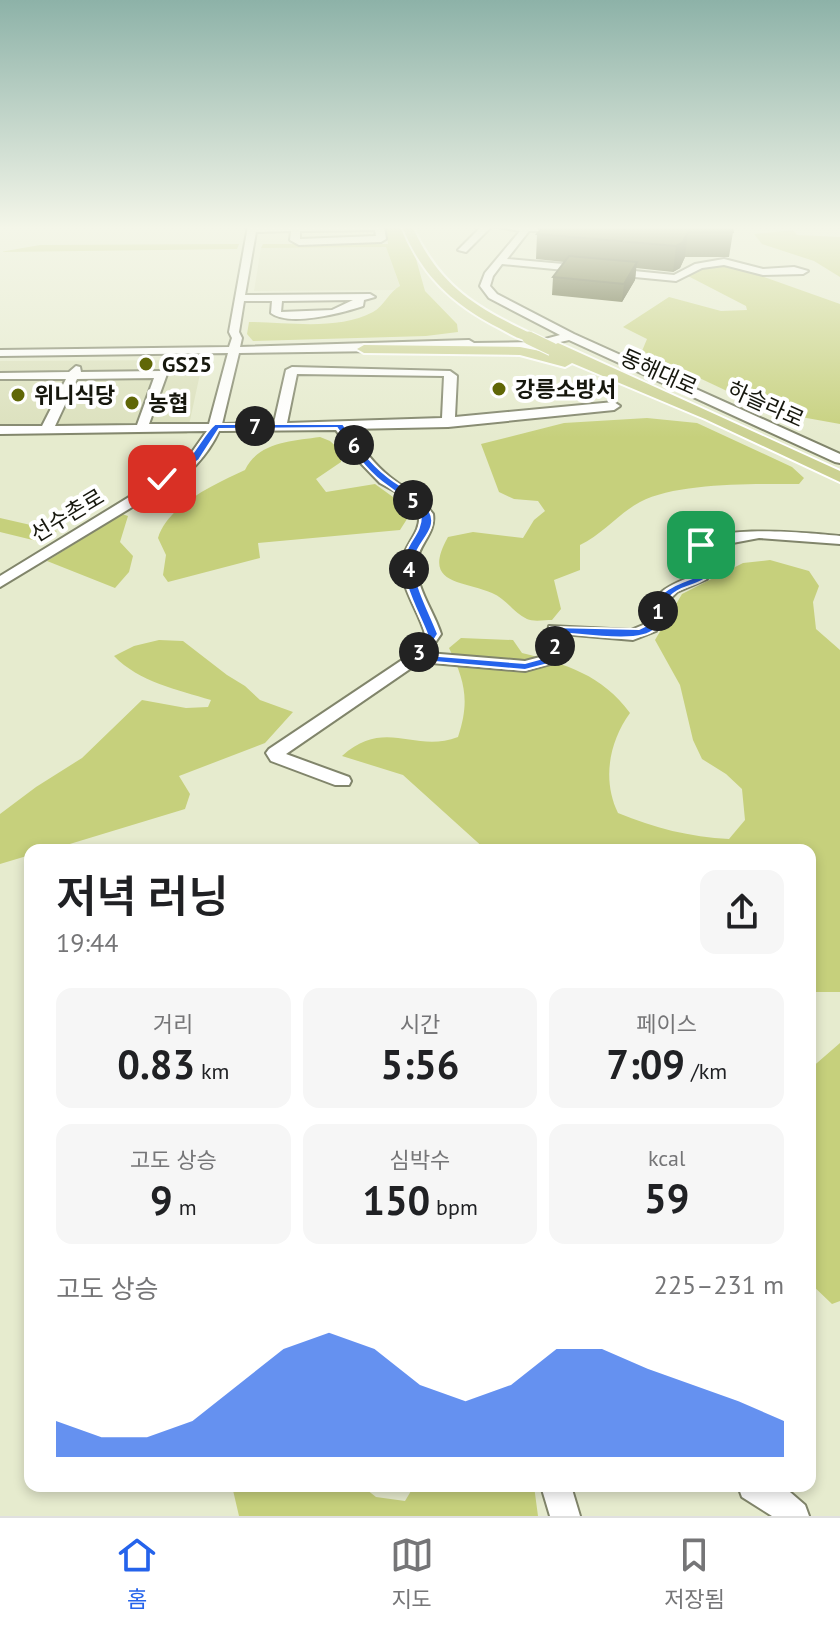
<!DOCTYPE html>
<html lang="ko">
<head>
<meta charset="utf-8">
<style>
  :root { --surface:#fff; --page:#f6f6f6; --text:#202124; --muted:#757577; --line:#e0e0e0; --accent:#2563eb }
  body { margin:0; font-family:"PT Sans","Noto Sans KR",sans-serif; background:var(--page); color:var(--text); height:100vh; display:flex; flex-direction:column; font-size:30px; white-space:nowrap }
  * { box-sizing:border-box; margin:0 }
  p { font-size:26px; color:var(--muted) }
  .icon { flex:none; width:44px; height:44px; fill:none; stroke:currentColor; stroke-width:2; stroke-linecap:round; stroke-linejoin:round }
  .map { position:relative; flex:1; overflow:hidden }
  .panel { position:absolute; left:24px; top:844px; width:792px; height:648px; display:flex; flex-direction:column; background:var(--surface); border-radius:16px; box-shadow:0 4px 12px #0003 }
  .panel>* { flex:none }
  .pin { position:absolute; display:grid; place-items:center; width:68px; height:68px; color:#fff; margin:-34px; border-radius:16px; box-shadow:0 4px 12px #0006 }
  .km { position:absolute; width:40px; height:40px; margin:-20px; border-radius:50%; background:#222; color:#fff; font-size:22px; line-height:40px; text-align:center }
  .round { display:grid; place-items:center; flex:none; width:84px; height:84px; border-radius:16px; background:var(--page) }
  .head { display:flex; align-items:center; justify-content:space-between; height:136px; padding:0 32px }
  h1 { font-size:44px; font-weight:600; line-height:60px }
  .stats { display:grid; grid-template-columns:repeat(3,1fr); gap:12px; height:136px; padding:8px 32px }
  .stats div { display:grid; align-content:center; border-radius:16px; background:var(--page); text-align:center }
  .stats b { font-size:40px; font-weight:600 }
  .stats small { font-size:22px; font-weight:400 }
  .stats p { font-size:22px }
  .chart { height:224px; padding:16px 32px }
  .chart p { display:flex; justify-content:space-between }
  .chart svg { width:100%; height:144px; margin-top:8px; fill:var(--accent); opacity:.7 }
  .tabs { display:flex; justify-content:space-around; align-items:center; height:112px; border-top:2px solid var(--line); background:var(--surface); font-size:22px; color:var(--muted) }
  .tabs a { display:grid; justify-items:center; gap:4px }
  .tabs .active { color:var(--accent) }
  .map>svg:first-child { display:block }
  .built { fill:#dbe0bc }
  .green { fill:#c6d07c }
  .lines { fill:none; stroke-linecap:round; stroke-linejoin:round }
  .minor-casing { stroke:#81856b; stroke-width:4 }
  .major-casing { stroke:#fff; stroke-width:4 }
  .minor { fill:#fff; fill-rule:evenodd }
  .major { fill:#cbd191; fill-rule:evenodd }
  .major-bridge-casing { stroke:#fff; stroke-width:15; stroke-linecap:butt }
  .major-bridge { stroke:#cbd191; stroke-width:13 }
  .wall { fill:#404617 }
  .shaded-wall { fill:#343913 }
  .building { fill:#4b511b; stroke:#343913; stroke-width:2 }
  .route { fill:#2563eb; stroke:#fff; stroke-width:2 }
  .poi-dot { fill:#606707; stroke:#fff; stroke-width:3 }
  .labels { text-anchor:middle; stroke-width:8; stroke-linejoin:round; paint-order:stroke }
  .far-poi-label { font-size:22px; font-weight:bold; fill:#16170d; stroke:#fff; text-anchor:start }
  .far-street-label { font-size:22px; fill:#16170d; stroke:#fff }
</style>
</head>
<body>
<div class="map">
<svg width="840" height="1516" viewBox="0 0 840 1516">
  <rect width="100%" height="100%" fill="#e6ebce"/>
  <path class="built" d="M386,247l14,40 -7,3 -139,1 7,-43z
    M203,360l-16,74 -187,2v-75z"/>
  <path class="green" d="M386,226h14l16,33 9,32 32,33 1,8 -32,4 -173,5 -6,-7 2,-12c38,0 89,9 124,-10 11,-6 16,-20 27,-26l-14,-39 -125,1 2,-4h125z
    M793,230l4,5 43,2v40l-26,-16 -52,-17 -8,-10z
    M239,244l-2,5 -237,3 40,-7z
    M707,265l26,1 107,38v120l-50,-9 -30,-17 -33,-7 -85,-40 5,-12 -24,-12 46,-30 52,14 26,-1 -1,-4 -58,-30 10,-9z
    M647,418l50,5 95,44 12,11 -5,6c-43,0 -121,-2 -159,18 -22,12 -37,32 -60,43v25l-26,10 7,29 -9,11c-7,0 -19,2 -25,-1 -13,-6 -21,-20 -35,-26 -30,-13 -71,-8 -44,-56l25,-5 50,6 11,-18 11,-9 -7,-10 -24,-2 -15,-7 -18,-48 83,-21z
    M320,437l10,4 12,11 -1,10 -25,17 10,13 49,-8 29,21 3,14 -7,11 -142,13 2,15 -92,24 -5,-7 3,-20 -8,-17c10,-33 57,-54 87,-68 13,-28 47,-29 75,-33z
    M122,514l6,2 -8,26 13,14 -4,16 -14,16 -68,-27z
    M0,518l57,13 -16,11 -41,-10z
    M770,560l39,11 10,15 -6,16 3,27 24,21v342h-30v-142h-324l-83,-75 -61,-19c44,-39 72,-2 116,-19 12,-36 7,-56 -9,-89l12,-10 52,2 9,13c44,11 80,22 108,60 -21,29 -28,67 -12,100 36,15 72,24 111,26l16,-19 -3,-31 -16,-15 -24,-15 -9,-19 -13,-55 -25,-45 27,-46 61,-31z
    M159,640l24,1 44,34 18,11 15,14 33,12 -28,31 -86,33 11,18 -5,15 -135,41h-20v5l-30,9v-50l36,-27 46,-29 60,-58 44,8 22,-1 3,-7c-33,-10 -72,-18 -97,-44l20,-10z
    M840,1043v258l-8,3 -22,-21v-214z
    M232,1486h130l14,11 29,4 9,-15h120l4,30h-299z"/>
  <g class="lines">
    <defs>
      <path id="minor" d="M248,226h136l2,13 -5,3 -82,3 -9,-5 1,-9 -35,1 -11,63 125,-1 5,3 -11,3 -1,6c-21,7 -74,21 -92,7l1,-12h-28l-5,31 3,6 -2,9 229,-7 5,3 60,-1 26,-7 -71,-37 -9,-12 5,-13 35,-42 -28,-5 -26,26 -8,-2 24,-24h54l3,5h-10l-22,28 78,7 5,3 -5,3 -83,-8 -9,12 -3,10 7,8 77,40 266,120v9l-5,-1 -266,-122 -35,8 -76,2 -5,-3 -66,1 -6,3 -142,2 -17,71 52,-1 12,-53 6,-3 158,4 7,5 -2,41 159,-15 6,4 -6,4 -166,17 -99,2c12,17 25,36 41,48 18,14 28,18 43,37 3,19 -14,30 -16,47 -3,25 17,50 24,73l-13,19 97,8 19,-5 5,-30 82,4 12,-5c12,-32 18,-37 50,-49l2,-5 -8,-21c25,-28 117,-17 153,-14v8l-81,-6 -53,10 -4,3 7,20 -2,8 -30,13 -11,11 -10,28 -23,9 -70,-6v17l-6,11 -32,9 -105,-9 -134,92 63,23 2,4 -2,4h-14l-64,-24 -5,-8 3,-4 142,-95 14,-20c-6,-23 -26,-48 -23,-72 2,-18 19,-28 17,-47l-19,-21 -20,-11 -26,-27 -18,-26 -117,1c-9,20 -33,52 -56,53l-1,5 -162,98v-11l152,-93h7l1,-5 30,-23 17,-24 -207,3v-8h42l24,-47h-66v-6l69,-1 7,-6 4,1 1,5 80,-1 6,3 -18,50h60l19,-71 -228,3v-6l229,-3 3,-9 -3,-6zM375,230l1,6 -76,3v-8zM353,300l-21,10 -51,2 1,-11zM297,374l147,2 -2,42 -155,5zM154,378l-17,47 -82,1 22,-47z
        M724,259l39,10 31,-2 14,4 -5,3 -40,1 -39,-10 -22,3 -26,13 -62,-6 -5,-3 5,-3 60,6 21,-11z
        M541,1486h30l9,30h-30z
        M738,1486h45l22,19 4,11h-37l-30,-19z"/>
      <path id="major" d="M402,226h10c28,61 63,81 122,109v6c-12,1 -24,-7 -35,-13 -47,-24 -78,-53 -97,-102z
        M558,343l282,128v11l-135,-63 -133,-56 -7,4 -45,-12 -156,-2 -7,-4 7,-4 156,2 30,6 -5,-4z"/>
    </defs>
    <use href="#minor" class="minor-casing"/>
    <use href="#major" class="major-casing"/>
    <use href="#minor" class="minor"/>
    <use href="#major" class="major"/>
    <defs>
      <path id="major-bridge" d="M529,338l23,11"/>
    </defs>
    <use href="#major-bridge" class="major-bridge-casing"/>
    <use href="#major-bridge" class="major-bridge"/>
  </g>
  <path class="wall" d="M544,226h58l23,3 108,3 -4,25h-44l-5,11 -7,4 -37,-4 -1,12 -13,22 -70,-7 1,-18 11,-15 -28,-3 1,-25z"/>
  <path class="shaded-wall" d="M688,232l-3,25 -5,11 -7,4 3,-26z
    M637,262l-2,18 -13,22 2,-18z"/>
  <path class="building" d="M544,226h52l29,3 1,-3h106l1,6h-45l-5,10 -7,4 -139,-12z
    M569,256l68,6 -13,22 -71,-7z"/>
  <linearGradient id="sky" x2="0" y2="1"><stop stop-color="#8db2a8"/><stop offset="0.52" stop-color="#f4f6e9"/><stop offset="1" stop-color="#f4f6e9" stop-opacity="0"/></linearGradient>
  <rect width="840" height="438" fill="url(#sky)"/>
  <path class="route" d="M215,424h128c13,19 26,38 44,52 14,12 34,18 43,36 9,17 -12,30 -15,45 -4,24 15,55 23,77l-13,21 100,8 22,-6 4,-30 88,2 6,-3c11,-33 18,-37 50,-49l2,-6 -8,-21 12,-9 5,4 -6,6 8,20 -3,8c-8,6 -20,7 -29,13 -15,9 -11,25 -21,37 -14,16 -75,5 -95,4l1,18 -5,11 -31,8 -112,-10 -2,-3 16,-23c-8,-21 -29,-56 -22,-79 5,-18 16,-20 16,-41 -14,-15 -23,-20 -39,-32 -18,-14 -32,-35 -45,-54l-118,1 -20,31 -31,23 -10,-2v-4c29,-1 41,-40 57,-53z"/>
  <g class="poi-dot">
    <circle cx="146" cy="364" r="8"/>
    <circle cx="499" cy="389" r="8"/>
    <circle cx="18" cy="395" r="8"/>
    <circle cx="132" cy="403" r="8"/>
  </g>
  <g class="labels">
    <g class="far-poi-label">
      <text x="162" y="372">GS25</text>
      <text x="515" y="397">강릉소방서</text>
      <text x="34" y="403">위니식당</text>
      <text x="148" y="411">농협</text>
    </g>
    <g class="far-street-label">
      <text transform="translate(659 372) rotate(24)" y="8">동해대로</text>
      <text transform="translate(766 404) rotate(24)" y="8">하슬라로</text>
      <text transform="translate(67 515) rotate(-31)" y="8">선수촌로</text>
    </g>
  </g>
</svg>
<div class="pin" style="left:701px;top:545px;background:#1e9e55"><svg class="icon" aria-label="arrive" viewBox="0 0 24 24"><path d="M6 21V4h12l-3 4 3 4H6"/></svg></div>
<div class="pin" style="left:162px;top:479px;background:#d93025"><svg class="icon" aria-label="check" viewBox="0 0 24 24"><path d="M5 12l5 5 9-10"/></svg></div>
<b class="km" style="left:658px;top:611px">1</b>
<b class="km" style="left:555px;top:646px">2</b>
<b class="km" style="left:419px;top:652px">3</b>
<b class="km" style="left:409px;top:569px">4</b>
<b class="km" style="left:413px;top:500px">5</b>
<b class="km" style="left:354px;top:445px">6</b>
<b class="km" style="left:255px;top:426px">7</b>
<section class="panel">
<div class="head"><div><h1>저녁 러닝</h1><p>19:44</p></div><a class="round"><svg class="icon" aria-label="share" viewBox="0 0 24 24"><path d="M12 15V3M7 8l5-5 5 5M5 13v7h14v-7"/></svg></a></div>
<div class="stats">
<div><p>거리</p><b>0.83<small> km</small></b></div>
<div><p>시간</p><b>5:56</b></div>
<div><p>페이스</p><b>7:09<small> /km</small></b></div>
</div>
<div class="stats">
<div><p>고도 상승</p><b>9<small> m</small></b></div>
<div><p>심박수</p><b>150<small> bpm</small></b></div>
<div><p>kcal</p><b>59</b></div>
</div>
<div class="chart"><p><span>고도 상승</span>225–231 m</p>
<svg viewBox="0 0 160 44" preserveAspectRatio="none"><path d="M0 44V33L10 38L20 38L30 33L40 22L50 11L60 6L70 11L80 22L90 27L100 22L110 11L120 11L130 17L140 22L150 27L160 33V44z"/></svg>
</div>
</section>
</div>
<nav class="tabs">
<a class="active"><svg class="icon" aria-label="home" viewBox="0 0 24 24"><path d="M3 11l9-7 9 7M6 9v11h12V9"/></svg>홈</a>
<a><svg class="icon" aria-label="map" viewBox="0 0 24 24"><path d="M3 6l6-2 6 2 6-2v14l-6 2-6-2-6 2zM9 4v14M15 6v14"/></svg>지도</a>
<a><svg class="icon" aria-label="saved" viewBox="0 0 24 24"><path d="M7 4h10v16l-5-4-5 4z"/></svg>저장됨</a>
</nav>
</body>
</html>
